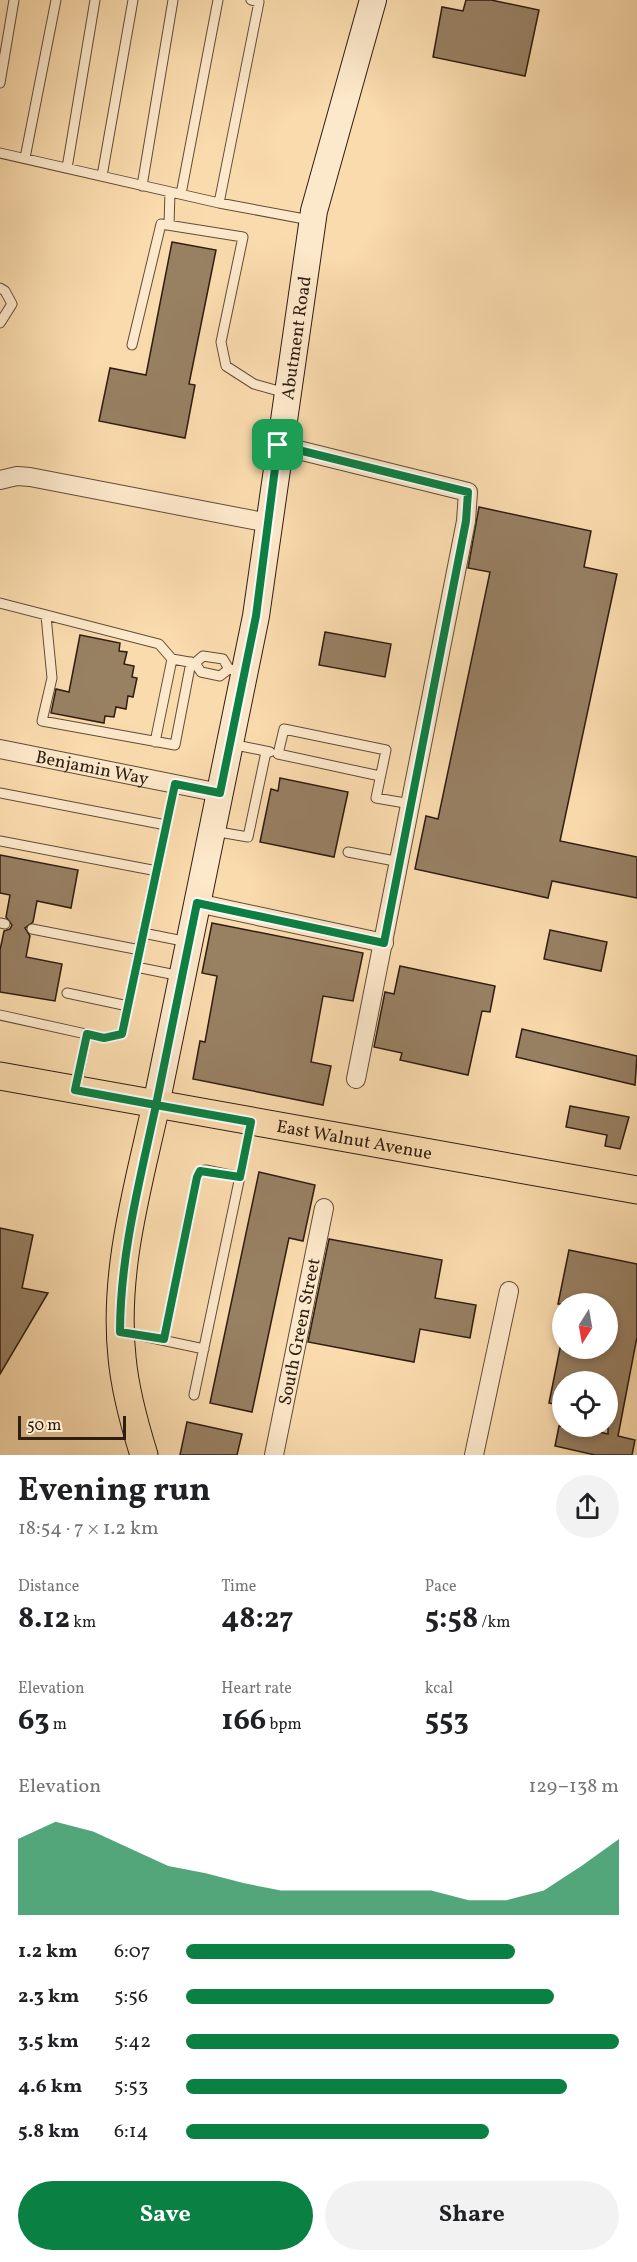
<!DOCTYPE html>
<html lang="en">
<head>
<meta charset="utf-8">
<style>
  :root { --surface:#fff; --page:#f2f2f2; --text:#202124; --muted:#757577; --accent:#0b8043 }
  body { margin:0; font-family:Vollkorn,serif; background:var(--page); color:var(--text); height:100vh; display:flex; flex-direction:column; font-size:22px; white-space:nowrap }
  * { box-sizing:border-box; margin:0 }
  p { font-size:20px; color:var(--muted) }
  .icon { flex:none; width:33px; height:33px; fill:none; stroke:currentColor; stroke-width:2; stroke-linecap:round; stroke-linejoin:round }
  .map { position:relative; height:1455px; overflow:hidden }
  .details { display:flex; flex-direction:column; background:var(--surface); flex:1 }
  .details>* { flex:none }
  .needle { width:39px; rotate:191deg }
  .buttons { position:absolute; left:552px; top:1293px; display:grid; gap:12px }
  .buttons a { display:grid; place-items:center; width:66px; height:66px; border-radius:50%; background:var(--surface); box-shadow:0 3px 9px #0003; font-size:30px }
  .scale { position:absolute; left:18px; bottom:15px; width:108px; box-sizing:border-box; padding-left:6px; border:3px solid #2e1d12; border-top:0; font-size:16px; line-height:21px; white-space:nowrap; color:#2e1d12; -webkit-text-stroke:4px #fce8ca; paint-order:stroke }
  .pin { position:absolute; display:grid; place-items:center; width:51px; height:51px; color:#fff; margin:-26px; border-radius:12px; box-shadow:0 3px 9px #0006 }
  .round { display:grid; place-items:center; flex:none; width:63px; height:63px; border-radius:32px; background:var(--page) }
  .head { display:flex; align-items:center; justify-content:space-between; height:102px; padding:0 18px }
  h1 { font-size:33px; font-weight:700; line-height:45px }
  .figures { display:grid; grid-template-columns:repeat(3,1fr); gap:9px; height:102px; padding:6px 18px }
  .figures div { display:grid; align-content:center }
  .figures b { font-size:30px; font-weight:700 }
  .figures small { font-size:16px; font-weight:400 }
  .figures p { font-size:16px }
  .chart { height:168px; padding:12px 18px }
  .chart p { display:flex; justify-content:space-between }
  .chart svg { width:100%; height:108px; margin-top:6px; fill:var(--accent); opacity:.7 }
  .cta { display:flex; gap:12px; margin-top:auto; padding:12px 18px }
  .cta a { flex:1; height:69px; border-radius:36px; background:var(--accent); color:#fff; font-size:24px; font-weight:700; line-height:69px; text-align:center }
  .cta a+a { background:var(--page); color:var(--text) }
  ul { padding:0 18px; list-style:none; font-size:20px }
  li { display:grid; grid-template-columns:96px 72px 1fr; align-items:center; height:45px }
  li i { height:15px; border-radius:8px; background:var(--accent) }
  .map>svg:first-child { display:block }
  .building { fill:#988063; stroke:#2e1d12; stroke-width:1.5 }
  .lines { fill:none; stroke-linecap:round; stroke-linejoin:round }
  .lane-casing { stroke:#614c39; stroke-width:11 }
  .street-casing { stroke:#614c39; stroke-width:20 }
  .secondary-casing { stroke:#2e1d12; stroke-width:28 }
  .primary-casing { stroke:#2e1d12; stroke-width:29 }
  .lane { stroke:#fce8ca; stroke-width:9 }
  .street { stroke:#fce8ca; stroke-width:18 }
  .secondary { stroke:#fce8ca; stroke-width:26 }
  .primary { stroke:#fadbad; stroke-width:27 }
  .route-casing { stroke:#fff; stroke-width:12 }
  .route { stroke:#0b8043; stroke-width:8 }
  .labels { text-anchor:middle; stroke-width:4.5; stroke-linejoin:round; paint-order:stroke }
  .street-label { font-size:18px; fill:#2e1d12; stroke:#fce8ca }
</style>
</head>
<body>
<div class="map">
<svg width="637" height="1455" viewBox="0 0 637 1455">
  <rect width="100%" height="100%" fill="#fadbad"/>
  <filter id="stains"><feTurbulence type="fractalNoise" baseFrequency=".00333" numOctaves="4"/><feColorMatrix values="0 0 0 0 .2 0 0 0 0 .09 0 0 0 0 .02 0 0 0 .5 -.17"/></filter>
  <radialGradient id="worn" r=".72"><stop offset=".6" stop-color="#630" stop-opacity="0"/><stop offset="1" stop-color="#630" stop-opacity=".3"/></radialGradient>
  <path class="building" d="M466,0h25l48,10 -14,66 -92,-19 9,-50 21,4z
    M172,242l44,8 -27,134 6,1 -10,53 -86,-17 11,-53 36,7z
    M479,507l112,24 -7,36 33,7 -57,267 77,16v41l-85,-17 -4,17 -133,-29 11,-53 12,3 52,-247 -22,-4z
    M325,632l66,12 -6,33 -66,-12z
    M80,635l40,8 -1,8 8,1 -3,12 10,2 -2,11 5,1 -4,19 -5,-1 -2,13 -10,-2 -2,10 -9,-1 -1,7 -53,-10 5,-24 13,3z
    M280,778l68,14 -14,65 -74,-15 11,-53 7,2z
    M0,855l78,15 -7,38 -34,-7 -4,21 -8,6 5,8 -4,21 36,7 -7,37 -55,-9v-42l4,-19 6,-2 2,-4 -6,-8 4,-22 -10,-2z
    M212,923l151,30 -10,48 -30,-5 -12,66 20,4 -8,39 -130,-26 7,-38 5,1 12,-66 -15,-3z
    M550,930l57,12 -6,29 -57,-12z
    M400,966l95,20 -5,26 -8,-1 -14,64 -68,-15 2,-7 -28,-6 11,-55 9,2z
    M522,1029l115,27 -2,29 -119,-28z
    M570,1106l59,11 -9,32 -15,-3 2,-11 -41,-8z
    M259,1172l56,13 -12,56 -14,-3 -37,174 -42,-9z
    M0,1228l33,7 -11,53 26,5 -48,81z
    M329,1239l113,21 -7,38 41,7 -6,33 -50,-9 -6,33 -106,-20z
    M569,1250l68,14v73l-19,99 17,4 -3,15h-37l-40,-9 4,-20h15l34,8v-52h-46v24l-13,-3 11,-55h48v-44h-50z
    M187,1422l55,12 -5,21h-57z"/>
  <g class="lines">
    <defs>
      <path id="lane" d="M0,83l14,-83
        M0,153l219,50 91,17
        M25,158l31,-158
        M67,168l28,-168
        M102,176l31,-176
        M142,186l31,-186
        M181,194l37,-194
        M219,203l40,-201 -8,-2
        M169,225l1,-33
        M0,288l5,3 7,13 -12,19
        M132,345l29,-121 82,13 -22,105 5,24 28,18 32,9
        M0,603l159,41 13,15 23,4 6,9 19,4 9,-7 15,3
        M46,616l6,62 -10,43 133,24 16,-83
        M195,663l8,-7 20,3 6,10
        M155,742l17,-83
        M231,744l39,8
        M380,776l-102,-22 6,-25 102,21 -10,48 35,6
        M0,793l166,32
        M213,831l35,6 18,-85
        M0,841l157,30
        M348,852l52,10
        M0,923l5,1
        M32,929l108,21
        M143,933l45,9
        M136,967l45,9
        M67,993l61,13
        M0,1015l104,23 18,-4 53,-250
        M76,1088l11,-54
        M124,1332l80,17
        M164,1339l33,-162 3,-6 6,-1 34,7
        M194,1395l57,-271"/>
      <g id="street">
        <path d="M278,445l190,47 -2,29 -110,558"/>
        <path d="M0,480l17,-4 13,1 239,46"/>
        <path id="s1" d="M0,749l220,44"/>
        <path d="M197,903l187,40"/>
        <path id="s2" d="M274,1455l50,-247"/>
        <path d="M474,1455l35,-164"/>
      </g>
      <g id="secondary">
        <path id="s3" d="M156,1105l100,-489 58,-405 59,-211"/>
      </g>
      <g id="primary">
        <path id="s4" d="M0,1076l637,114"/>
        <path d="M144,1455c-10,-32 -19,-64 -22,-98 -9,-85 16,-170 34,-252"/>
      </g>
    </defs>
    <use href="#lane" class="lane-casing"/>
    <use href="#street" class="street-casing"/>
    <use href="#secondary" class="secondary-casing"/>
    <use href="#primary" class="primary-casing"/>
    <use href="#lane" class="lane"/>
    <use href="#street" class="street"/>
    <use href="#secondary" class="secondary"/>
    <use href="#primary" class="primary"/>
  </g>
  <g class="lines">
    <defs>
      <path id="route" d="M278,445l-22,171 -36,177 -45,-9 -53,250 -18,4 -17,-4 -12,56 81,15c-16,75 -36,150 -36,227l44,7 33,-162 3,-6 40,6 11,-55 -95,-17 41,-202 187,40 82,-422 2,-29 -190,-47"/>
    </defs>
    <use href="#route" class="route-casing"/>
    <use href="#route" class="route"/>
  </g>
  <g class="labels">
    <g class="street-label">
      <text dy="6" stroke="none"><textPath href="#s3" startOffset="780">Abutment Road</textPath></text>
      <text dy="6" stroke="none"><textPath href="#s1" startOffset="94">Benjamin Way</textPath></text>
      <text dy="6" stroke="none"><textPath href="#s4" startOffset="360">East Walnut Avenue</textPath></text>
      <text dy="6" stroke="none"><textPath href="#s2" startOffset="126">South Green Street</textPath></text>
    </g>
  </g>
  <rect width="100%" height="100%" filter="url(#stains)"/>
  <rect width="100%" height="100%" fill="url(#worn)"/>
</svg>
<div class="buttons">
<a><svg class="needle" viewBox="-14 -14 28 28"><path d="M0-13l5 13h-10z" fill="#e53935"/><path d="M0 13l5-13h-10z" fill="#757577"/></svg></a>
<a><svg class="icon" aria-label="locate" viewBox="0 0 24 24"><circle cx="12" cy="12" r="6"/><path d="M12 2v4M12 18v4M2 12h4M18 12h4"/></svg></a>
</div>
<div class="scale">50 m</div>
<div class="pin" style="left:278px;top:445px;background:#1e9e55"><svg class="icon" aria-label="arrive" viewBox="0 0 24 24"><path d="M6 21V4h12l-3 4 3 4H6"/></svg></div>
</div>
<section class="details">
<div class="head"><div><h1>Evening run</h1><p>18:54 · 7 × 1.2 km</p></div><a class="round"><svg class="icon" aria-label="share" viewBox="0 0 24 24"><path d="M12 15V3M7 8l5-5 5 5M5 13v7h14v-7"/></svg></a></div>
<div class="figures">
<div><p>Distance</p><b>8.12<small> km</small></b></div>
<div><p>Time</p><b>48:27</b></div>
<div><p>Pace</p><b>5:58<small> /km</small></b></div>
</div>
<div class="figures">
<div><p>Elevation</p><b>63<small> m</small></b></div>
<div><p>Heart rate</p><b>166<small> bpm</small></b></div>
<div><p>kcal</p><b>553</b></div>
</div>
<div class="chart"><p><span>Elevation</span>129–138 m</p>
<svg viewBox="0 0 160 44" preserveAspectRatio="none"><path d="M0 44V13L10 6L20 10L30 17L40 24L50 27L60 31L70 34L80 34L90 34L100 34L110 34L120 38L130 38L140 34L150 24L160 13V44z"/></svg>
</div>
<ul>
<li><b>1.2 km</b>6:07<i style="width:76%"></i></li>
<li><b>2.3 km</b>5:56<i style="width:85%"></i></li>
<li><b>3.5 km</b>5:42<i style="width:100%"></i></li>
<li><b>4.6 km</b>5:53<i style="width:88%"></i></li>
<li><b>5.8 km</b>6:14<i style="width:70%"></i></li>
</ul>
<div class="cta"><a>Save</a><a>Share</a></div>
</section>
</body>
</html>
